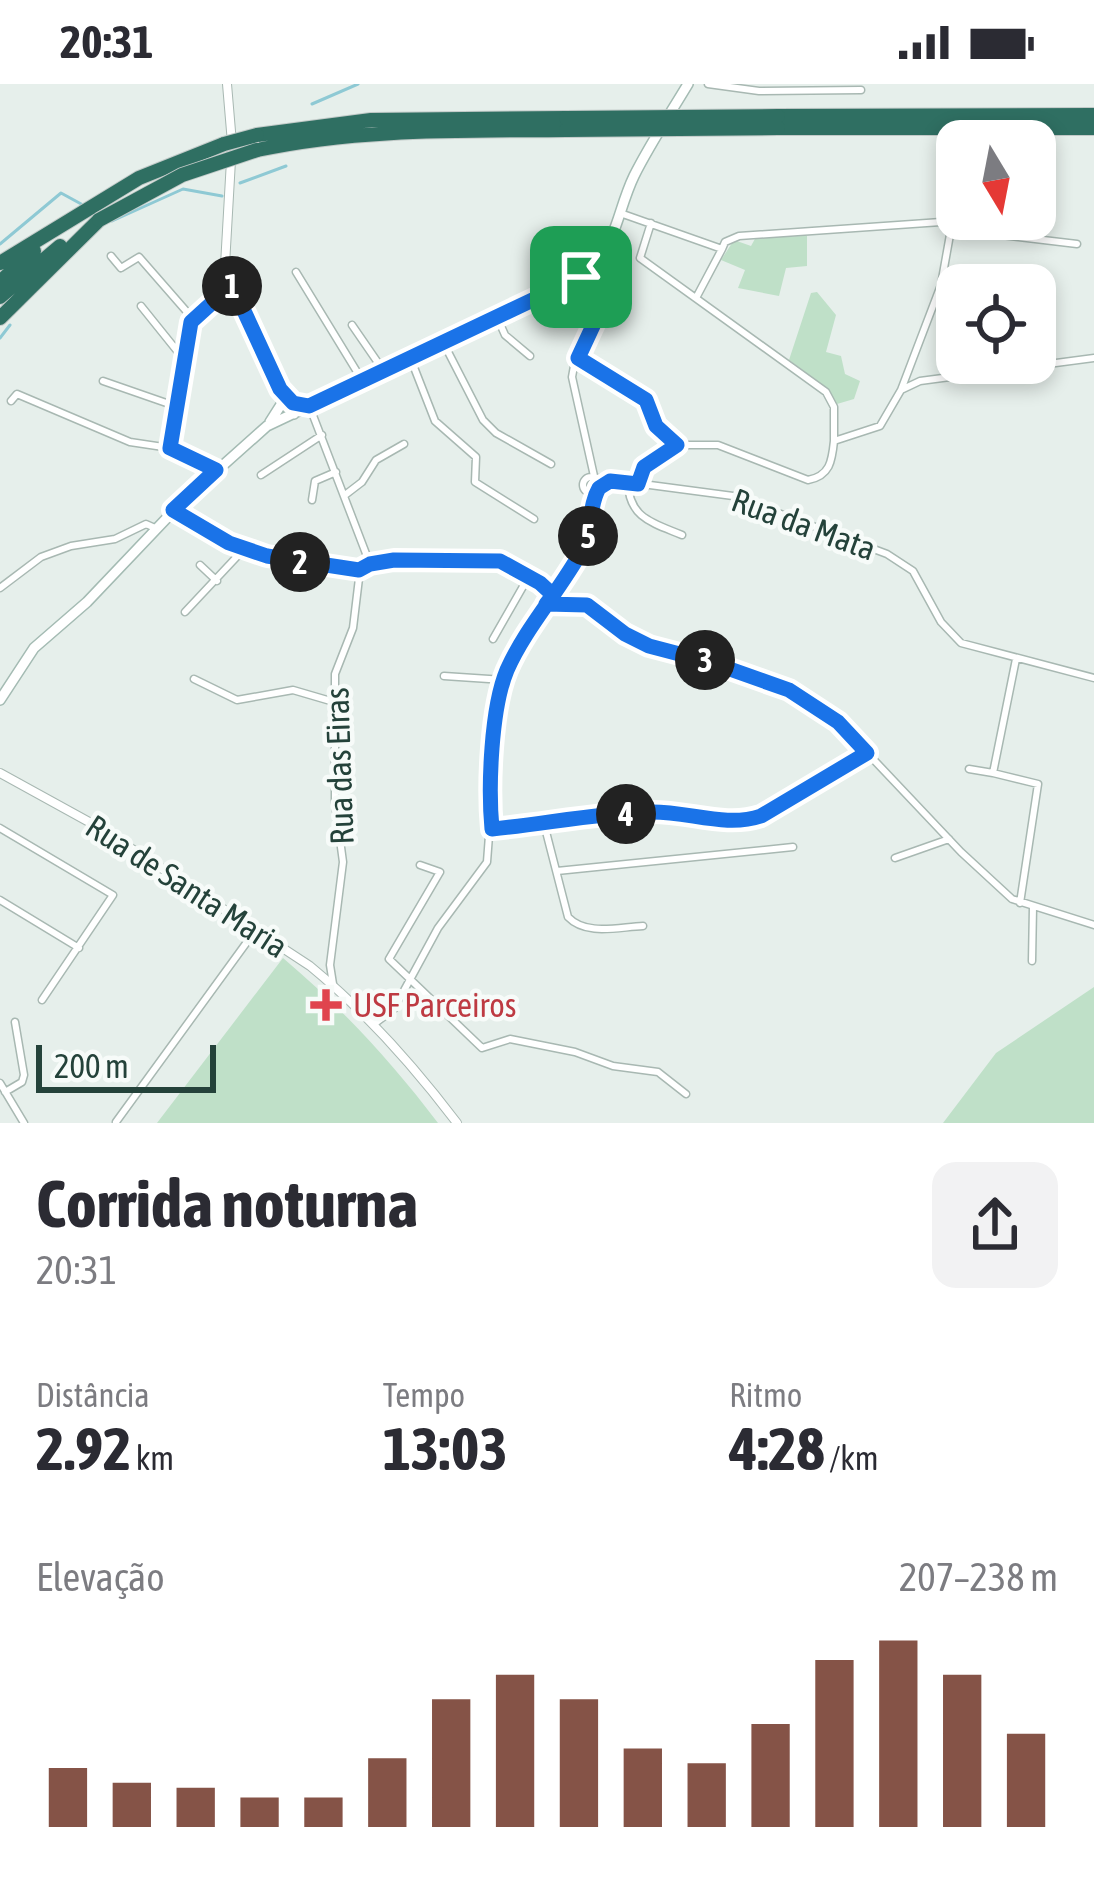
<!DOCTYPE html>
<html lang="pt">
<head>
<meta charset="utf-8">
<style>
  :root { --surface:#fff; --page:#f2f2f3; --text:#2b2b33; --muted:#7c7c81; --accent:#855347 }
  body { margin:0; font-family:"Asap Condensed",sans-serif; background:var(--page); color:var(--text); height:100vh; display:flex; flex-direction:column; font-size:45px; white-space:nowrap }
  * { box-sizing:border-box; margin:0 }
  p { font-size:39px; color:var(--muted) }
  .icon { flex:none; width:66px; height:66px; fill:none; stroke:currentColor; stroke-width:2; stroke-linecap:round; stroke-linejoin:round }
  .map { position:relative; height:1039px; overflow:hidden }
  .drawer { display:flex; flex-direction:column; background:var(--surface); flex:1 }
  .drawer>* { flex:none }
  .needle { width:78px; rotate:170deg }
  .fabs { position:absolute; left:936px; top:36px; display:grid; gap:24px }
  .fabs a { display:grid; place-items:center; width:120px; height:120px; border-radius:24px; background:var(--surface); box-shadow:0 6px 18px #0003; font-size:60px }
  .scale { position:absolute; left:36px; bottom:30px; width:180px; box-sizing:border-box; padding-left:12px; border:6px solid #24423a; border-top:0; font-size:33px; line-height:42px; white-space:nowrap; color:#24423a; -webkit-text-stroke:9px #f7fbf9; paint-order:stroke }
  .pin { position:absolute; display:grid; place-items:center; width:102px; height:102px; color:#fff; margin:-51px; border-radius:24px; box-shadow:0 6px 18px #0006 }
  .km { position:absolute; width:60px; height:60px; margin:-30px; border-radius:50%; background:#222; color:#fff; font-size:33px; line-height:60px; text-align:center }
  .round { display:grid; place-items:center; flex:none; width:126px; height:126px; border-radius:24px; background:var(--page) }
  .overview { display:flex; align-items:center; justify-content:space-between; height:204px; padding:0 36px }
  h1 { font-size:66px; font-weight:700; line-height:90px }
  .figures { display:grid; grid-template-columns:repeat(3,1fr); gap:18px; height:204px; padding:12px 36px }
  .figures div { display:grid; align-content:center }
  .figures b { font-size:60px; font-weight:700 }
  .figures small { font-size:33px; font-weight:400 }
  .figures p { font-size:33px }
  .chart { height:336px; padding:24px 36px }
  .chart p { display:flex; justify-content:space-between }
  .chart svg { width:100%; height:216px; margin-top:12px; stroke:var(--accent); stroke-width:6 }
  .status { display:flex; justify-content:space-between; align-items:center; height:84px; padding:0 60px; background:var(--surface); direction:ltr }
  .status svg { height:33px; fill:currentColor }
  .map>svg:first-child { display:block }
  .green { fill:#bfe0c8 }
  .lines { fill:none; stroke-linecap:round; stroke-linejoin:round }
  .stream { stroke:#8ec9d4; stroke-width:3 }
  .minor-casing { stroke:#a8b8b2; stroke-width:9 }
  .tertiary-casing { stroke:#a8b8b2; stroke-width:10 }
  .secondary-casing { stroke:#a4bbb3; stroke-width:12 }
  .motorway-casing { stroke:#c2cac8; stroke-width:16 }
  .minor { stroke:#fff; stroke-width:6 }
  .tertiary { stroke:#fff; stroke-width:8 }
  .secondary { stroke:#fff; stroke-width:9 }
  .motorway { stroke:#2f6f62; stroke-width:14 }
  .motorway-bridge-casing { stroke:#c2cac8; stroke-width:16; stroke-linecap:butt }
  .motorway-bridge { stroke:#2f6f62; stroke-width:14 }
  .route-casing { stroke:#fff; stroke-width:24 }
  .route { stroke:#1a73e8; stroke-width:15 }
  .health-dot { fill:#e0444e; stroke:#f7fbf9; stroke-width:4.5 }
  .labels { text-anchor:middle; stroke-width:9; stroke-linejoin:round; paint-order:stroke }
  .street-label { font-size:33px; fill:#24423a; stroke:#f7fbf9 }
  .health-label { font-size:33px; fill:#be3a42; stroke:#f7fbf9; text-anchor:start }
</style>
</head>
<body>
<div class="status"><b>20:31</b><svg viewBox="0 0 49 12"><path d="M0 12V9h3v3zM5 12V6h3v6zM10 12V3h3v9zM15 12V0h3v12zM26 1h20v11H26zM47 4h2v5h-2z"/></svg></div>
<div class="map">
<svg width="1094" height="1039" viewBox="0 0 1094 1039">
  <rect width="100%" height="100%" fill="#e6efeb"/>
  <path class="green" d="M807,152v30l-21,2 -7,28 -41,-8 7,-18 -24,-10 13,-20 17,6 5,-9z
    M817,208l19,23 -10,37 15,4 4,18 15,7 -6,18 -17,5 -9,-15 -39,-29 22,-67z
    M283,874c59,50 108,103 155,165h-281z
    M1094,903v136h-151l53,-70z"/>
  <g class="lines">
    <path class="stream" d="M312,20l46,-20
      M240,99l46,-17
      M112,137l71,-32 39,7
      M0,160l61,-51 22,12
      M0,254l10,-13"/>
    <defs>
      <path id="minor" d="M708,0l51,7 102,-1
        M620,129l102,36 3,-7 14,-6 202,-14h7l3,7 126,15
        M651,139l-11,35 186,134 8,15v34
        M111,172l10,12 18,-11 55,63
        M296,188l66,108
        M574,198l17,17 7,16 -24,51 -2,11 22,99
        M696,214l26,-49
        M141,222l41,51
        M497,233l8,18 25,21
        M352,241l31,45
        M443,258l40,78 13,13 55,31
        M410,273l25,64 41,36 -1,25 59,37
        M578,274l68,42 10,26 21,19h41l90,35c22,-4 24,-19 26,-39l46,-15 21,-36 19,-9 174,-23
        M103,297l72,25
        M901,306l40,-105 10,-56
        M11,317l6,-7 113,48 40,6
        M309,321l61,159
        M216,386l-46,-22 21,-126 22,-20 14,-28
        M261,391l61,-40
        M583 401a8 8 0 1 1 16 0a8 8 0 1 1-16 0Z
        M597,394l136,18 154,58 26,17 28,51 20,21 133,35
        M639,398l5,-15 33,-22
        M628,399c1,35 25,40 54,52
        M345,411l17,-13 14,-22 28,-16
        M312,416l3,-19 21,-9
        M173,426c54,39 120,57 187,60 19,-11 123,-15 144,-7 18,7 34,19 48,32
        M200,481l17,16
        M0,504l41,-31 30,-11 44,-7 31,-15 9,4
        M546,520l41,1 62,41 61,16 93,35 35,25 123,130 51,47 82,26
        M185,528l60,-64
        M493,555l36,-63
        M1016,575l-23,114 45,11 -18,119
        M444,592l60,4
        M194,595l43,21 56,-10 41,12
        M969,685l24,4
        M543,736l25,97c18,19 50,10 75,9
        M0,744l113,67 -71,105
        M492,745c53,-5 105,-16 158,-17 37,-1 75,16 111,4l106,-63
        M895,774l54,-19
        M420,781l20,7 -51,87 93,89 28,-9 65,13 38,14 45,6 28,22
        M557,787l236,-24
        M0,816l79,48
        M1032,877l1,-54
        M333,900l-3,-19 13,-103 -8,-59v-129l18,-46 7,-58
        M374,940l20,-15 44,-81 49,-66 12,-159 8,-31 76,-124 13,-57
        M0,999l24,40
        M5,1008l17,-10 2,-7 -9,-53
        M116,1038l139,-191"/>
      <path id="tertiary" d="M227,0l5,59 -7,122 55,124 10,11
        M0,689l100,55 210,138c56,46 103,99 147,157"/>
      <path id="secondary" d="M270,338l14,-22 9,3 1,11
        M0,616l34,-52 53,-46 96,-101 84,-75 306,-145c43,-22 42,-66 61,-105 16,-32 36,-62 54,-92"/>
      <path id="motorway" d="M778,32l316,-1
        M778,44h316
        M257,51l114,-15 195,-2
        M257,66c103,-22 205,-19 309,-20
        M0,179l139,-85 85,-34
        M0,198l34,-31
        M0,213l60,-51
        M0,234l99,-98"/>
    </defs>
    <use href="#minor" class="minor-casing"/>
    <use href="#tertiary" class="tertiary-casing"/>
    <use href="#secondary" class="secondary-casing"/>
    <use href="#motorway" class="motorway-casing"/>
    <use href="#minor" class="minor"/>
    <use href="#tertiary" class="tertiary"/>
    <use href="#secondary" class="secondary"/>
    <use href="#motorway" class="motorway"/>
    <defs>
      <path id="motorway-bridge" d="M566,34l212,-2
        M566,46l212,-2
        M224,60l33,-9
        M99,136l83,-45 75,-25"/>
    </defs>
    <use href="#motorway-bridge" class="motorway-bridge-casing"/>
    <use href="#motorway-bridge" class="motorway-bridge"/>
  </g>
  <g class="lines">
    <defs>
      <path id="route" d="M581,193l-272,129 -16,-3 -13,-14 -53,-115 -14,28 -22,20 -21,126 46,22 -43,40 56,33 38,13 92,14 11,-6 24,-4 106,1 40,22 13,12 -7,9 41,1 38,29 24,12 61,16 79,28 49,32 29,31 -106,63c-36,12 -73,-5 -111,-4 -53,1 -105,12 -158,17 -4,-42 -1,-121 15,-159 19,-43 52,-78 75,-120 11,-20 6,-43 17,-62l11,-7 28,3 6,-17 33,-22 -21,-19 -10,-26 -68,-42 20,-43 -13,-21 -4,-17"/>
    </defs>
    <use href="#route" class="route-casing"/>
    <use href="#route" class="route"/>
  </g>
  <path class="health-dot" d="M320 903h12v12h12v12h-12v12h-12v-12h-12v-12h12z"/>
  <g class="labels">
    <g class="street-label">
      <text transform="translate(804 440) rotate(20)" y="12">Rua da Mata</text>
      <text transform="translate(339 682) rotate(-92)" y="12">Rua das Eiras</text>
      <text transform="translate(187 802) rotate(33)" y="12">Rua de Santa Maria</text>
    </g>
    <g class="health-label">
      <text x="353" y="933">USF Parceiros</text>
    </g>
  </g>
</svg>
<div class="fabs">
<a><svg class="needle" viewBox="-14 -14 28 28"><path d="M0-13l5 13h-10z" fill="#e53935"/><path d="M0 13l5-13h-10z" fill="#7c7c81"/></svg></a>
<a><svg class="icon" aria-label="locate" viewBox="0 0 24 24"><circle cx="12" cy="12" r="6"/><path d="M12 2v4M12 18v4M2 12h4M18 12h4"/></svg></a>
</div>
<div class="scale">200 m</div>
<div class="pin" style="left:581px;top:193px;background:#1e9e55"><svg class="icon" aria-label="arrive" viewBox="0 0 24 24"><path d="M6 21V4h12l-3 4 3 4H6"/></svg></div>
<b class="km" style="left:232px;top:202px">1</b>
<b class="km" style="left:300px;top:478px">2</b>
<b class="km" style="left:705px;top:576px">3</b>
<b class="km" style="left:626px;top:730px">4</b>
<b class="km" style="left:588px;top:452px">5</b>
</div>
<section class="drawer">
<div class="overview"><div><h1>Corrida noturna</h1><p>20:31</p></div><a class="round"><svg class="icon" aria-label="share" viewBox="0 0 24 24"><path d="M12 15V3M7 8l5-5 5 5M5 13v7h14v-7"/></svg></a></div>
<div class="figures">
<div><p>Distância</p><b>2.92<small> km</small></b></div>
<div><p>Tempo</p><b>13:03</b></div>
<div><p>Ritmo</p><b>4:28<small> /km</small></b></div>
</div>
<div class="chart"><p><span>Elevação</span>207–238 m</p>
<svg viewBox="0 0 160 44" preserveAspectRatio="none"><path d="M5 44V32M15 44V35M25 44V36M35 44V38M45 44V38M55 44V30M65 44V18M75 44V13M85 44V18M95 44V28M105 44V31M115 44V23M125 44V10M135 44V6M145 44V13M155 44V25"/></svg>
</div>
</section>
</body>
</html>
